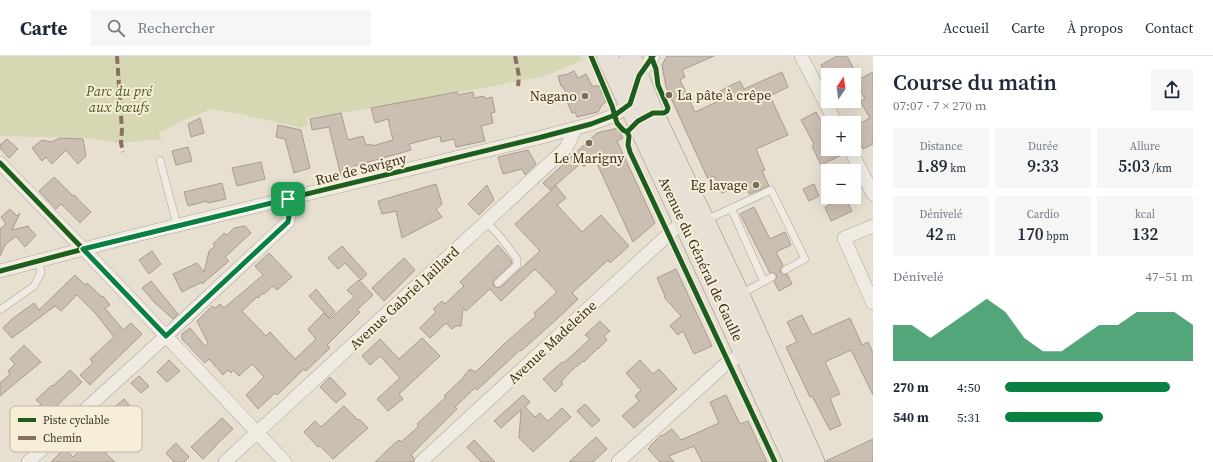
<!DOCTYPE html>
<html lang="fr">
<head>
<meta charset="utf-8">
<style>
  :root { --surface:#fff; --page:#f6f6f7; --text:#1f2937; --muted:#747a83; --line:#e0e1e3; --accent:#0b8043 }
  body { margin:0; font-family:"Source Serif 4",serif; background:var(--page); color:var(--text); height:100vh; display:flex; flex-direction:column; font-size:15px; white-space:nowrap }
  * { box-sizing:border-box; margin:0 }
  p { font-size:13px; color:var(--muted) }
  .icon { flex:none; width:22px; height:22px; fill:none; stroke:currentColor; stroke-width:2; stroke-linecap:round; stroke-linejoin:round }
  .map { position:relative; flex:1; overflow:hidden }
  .side { display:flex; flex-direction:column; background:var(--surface); width:340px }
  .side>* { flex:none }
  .needle { width:26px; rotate:13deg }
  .controls { position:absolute; left:821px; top:12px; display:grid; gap:8px }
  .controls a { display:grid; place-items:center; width:40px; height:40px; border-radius:0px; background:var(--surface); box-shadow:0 4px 16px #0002; font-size:20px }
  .pin { position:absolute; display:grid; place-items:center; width:34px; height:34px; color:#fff; margin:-17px; border-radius:8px; box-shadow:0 2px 6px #0006 }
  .round { display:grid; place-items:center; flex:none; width:42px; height:42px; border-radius:0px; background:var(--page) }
  .headline { display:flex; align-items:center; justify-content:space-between; height:68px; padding:0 20px }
  h1 { font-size:22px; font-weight:600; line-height:30px }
  .stats { display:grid; grid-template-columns:repeat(3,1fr); gap:6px; height:68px; padding:4px 20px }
  .stats div { display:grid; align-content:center; border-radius:0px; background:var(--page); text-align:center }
  .stats b { font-size:17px; font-weight:600 }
  .stats small { font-size:11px; font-weight:400 }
  .stats p { font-size:11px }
  .chart { height:112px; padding:8px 20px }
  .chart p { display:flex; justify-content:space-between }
  .chart svg { width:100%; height:72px; margin-top:4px; fill:var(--accent); opacity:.7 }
  ul { padding:0 20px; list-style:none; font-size:13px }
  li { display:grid; grid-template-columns:64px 48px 1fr; align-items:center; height:30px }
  li i { height:10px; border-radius:5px; background:var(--accent) }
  header { display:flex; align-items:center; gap:24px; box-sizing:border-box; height:56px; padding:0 20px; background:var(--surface); border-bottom:1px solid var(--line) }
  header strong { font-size:19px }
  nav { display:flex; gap:22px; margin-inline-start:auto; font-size:14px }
  .search { width:280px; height:36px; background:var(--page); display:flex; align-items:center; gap:10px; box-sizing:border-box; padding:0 14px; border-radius:0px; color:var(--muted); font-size:15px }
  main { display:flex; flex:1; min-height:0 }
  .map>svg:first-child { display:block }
  .green { fill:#d6d7b3 }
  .building { fill:#cbbfb2; stroke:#a89c90 }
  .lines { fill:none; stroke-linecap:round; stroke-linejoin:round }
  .service-casing { stroke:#ada599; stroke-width:8 }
  .minor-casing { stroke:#ada599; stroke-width:14 }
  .primary-casing { stroke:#928b80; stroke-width:22 }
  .service { stroke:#efebe3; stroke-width:7 }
  .minor { stroke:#efebe3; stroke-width:13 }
  .primary { stroke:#e6e1d4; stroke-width:21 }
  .quiet { stroke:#8d6e63; stroke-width:4; stroke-dasharray:8 4; stroke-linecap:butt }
  .cycleway-casing { stroke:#f7eed8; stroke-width:8 }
  .cycleway { stroke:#1b5e20; stroke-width:5 }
  .route-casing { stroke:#fff; stroke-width:8 }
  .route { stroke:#0b8043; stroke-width:5 }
  .poi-dot { fill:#786c5e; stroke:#f7eed8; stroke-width:1.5 }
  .labels { text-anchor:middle; stroke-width:4; stroke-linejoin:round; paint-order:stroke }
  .park-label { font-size:14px; font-style:italic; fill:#4d5a26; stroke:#f7eed8 }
  .poi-label { font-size:14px; fill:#3d2e20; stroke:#f7eed8; text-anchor:end }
  .street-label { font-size:14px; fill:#3d2e20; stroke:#f7eed8 }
  .key { fill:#f7eed8; stroke:#bfb4a1; stroke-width:1 }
  .key-label { font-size:11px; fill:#3d2e20 }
</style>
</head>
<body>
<header>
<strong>Carte</strong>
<div class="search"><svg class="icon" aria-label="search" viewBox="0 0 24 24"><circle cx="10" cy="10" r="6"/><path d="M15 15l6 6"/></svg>Rechercher</div>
<nav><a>Accueil</a><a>Carte</a><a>À propos</a><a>Contact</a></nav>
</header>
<main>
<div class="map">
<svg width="873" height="406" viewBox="0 0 873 406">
  <rect width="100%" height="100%" fill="#e7e0d1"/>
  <path class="green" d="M0,0h580l2,4 -37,16 -153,29 -85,13 1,6 -6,4 -58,-13 -33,-6 -25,10 -27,14 3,6 -41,4 -38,-5 -83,-2z"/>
  <path class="building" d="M667,0h47l-32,14 3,7 -5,3 15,32 26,-12 -3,-8 22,-11 4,8 38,-17 6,15 -18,9 18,39 -32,14 9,21 -3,1 7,15 -20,8 -5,-11 -22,10 -8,-17 -6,3 -42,-92 -4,-22z
    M837,0h10l10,19h-31l-5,-10z
    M574,15l4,7 8,-4 6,12h7l7,16 -4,3 -4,7 -21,5 -2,-5 -3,1 -5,-11 3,-1 -7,-14 -2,-1 -3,-10 10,-2z
    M873,16v72l-10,5 -7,-14 5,-3 -4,-7 13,-7 -10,-17 5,-2 -9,-18z
    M457,36l1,3 15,-3 1,6 10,-2 1,3 7,-2 3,15 -4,1 2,10 -12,3 4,15 -29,6 -2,-8 -13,3 -1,-6 -31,8 2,6 -57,16 2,7 -15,3 -12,-49 -17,3 -2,-11 31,-6 7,27 15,-4 3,9 5,-1 1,2 21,-6 -5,-21 -13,4 -4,-15z
    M816,56l12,22v15h14l2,5 -23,11 -9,-19 2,-2 -13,-24z
    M200,62l4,15 -13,4 -3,-13z
    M278,69l23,5 9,38 -16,5 -9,-34 -9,-2z
    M618,72l5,10 -6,3 38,82 -22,19 -39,-85 -10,10 -3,-4 -31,27 -7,-7 54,-50z
    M60,82l23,1 3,17 -8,8 -12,-14 -14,14 -6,-7 -4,4 -10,-13 10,-8 9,2z
    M7,83l11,10 -9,9 -9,-10v-3z
    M188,91l4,14 -16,4 -4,-14z
    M528,94l8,14 -11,11 -3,-6 -19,5 -5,-17z
    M261,106l4,17 -28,7 -5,-18z
    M54,121l19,19 1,-1 17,17 -11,11 -19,-19 -5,5 -17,-18z
    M222,127l4,16 -18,4 -1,-2 -19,5 -4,-14z
    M436,128l6,20 -6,5 6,8 -40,21 -6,-27 -14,3 -4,-13z
    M814,128l5,12 -10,5 -6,-12z
    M487,129l7,15 -15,15 -11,-11z
    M556,130l10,12 -9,7 25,27 19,-17 28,31 -19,17 -2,-3 -36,33 6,6 -21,20 -36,32 -1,-1 -43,40 -2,-2 -20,19 2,2 -46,46 3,3 -1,4h-38l19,-18 5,-4 2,2 18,-16 -2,-2 29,-27 -2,-1 19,-18 1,-2 6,-7 5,3 4,-3 25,-25 32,-28 -2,-3 23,-21 -22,-23 -34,32 -11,-12 -24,22 -3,-3 -2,18h-5l-4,3 -6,-6 -16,15 -10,-10 16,-16 -3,-3 9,-8 3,3 19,-18 -4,-4 38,-37 13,15 1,3 -19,18 1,5 3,2 4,-1 39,-36 -25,-27z
    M845,141l7,14 -21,10 -6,-14z
    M754,151l16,32 15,-7 6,13 -15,7 7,13 -2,3 -1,4 3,2h4l5,10 -13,7 -5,-9 2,-3 1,-4 -3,-2h-4l-30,-59z
    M10,153l7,7 3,-3 -8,17 17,-4 -1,1 8,8 -11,12 -9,-11 -11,9 -5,11v-27l6,-5 -5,-7z
    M245,170l6,7 -26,24 4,4 -27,23v-2l-20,10 -9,-18 24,-11 7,9 5,-21 6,-5 -2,-2 11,-11 3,2 7,-7z
    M342,190l25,28 -6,6 -16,-17 -7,6 -10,-11z
    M152,195l9,13 -12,10 -10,-14z
    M269,197l23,24 -15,13 -4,-4 -9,8 -1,-1 -5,5 -1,-1 -15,14 24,25 4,-4 25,27 21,-20 -7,-8 -1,-2 16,-16 6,6 24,-22 -7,-7 12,-10 14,15 -16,15 3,2 -33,33 3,3 -24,23 -2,-2 -27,26 -2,-2 -17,16 -12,-14 18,-18 -12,-13 -13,12 -6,-6 -2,3 -3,-3 -5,5 -14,-16 -4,4 -23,-24v-5l8,-6 15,18 3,-3 -11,-22 15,-15 3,2 5,-4 4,4 39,-33 -8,-9z
    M404,202l11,12 -31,31 -12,-13z
    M676,213l36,77 -18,8 -11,-23 -5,4 -8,-9 11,-10 -17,-19 1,-1 -8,-18z
    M75,219l10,10 2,-2 15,14 1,-1 7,9 -5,3 18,22 8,-7 11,11 -52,51 -10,-10 13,-12 -3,-4 24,-22 -18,-23 -19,-19 -16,16 -6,-5 -43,32 -9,-10 9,-9 22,-16 5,7z
    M151,225l27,33 -5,5 -19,-17 -12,-14z
    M316,233l19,23 -6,6 -20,-22z
    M802,259l10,20 38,-17 12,27 6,-3 5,11v42l-22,-45 -26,12 15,32 -10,4 11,27 -11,5 -18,-34 -2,1 -24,-50 11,-5 -10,-20z
    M600,265l10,10 -6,5 3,4 -9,9v-1l-14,14 -1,-1 -12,10 -10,11 2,2 -8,8 -12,-13 19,-17 1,1 6,-5 21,-19 -5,-4z
    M422,282l18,18 -41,38 4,5 -15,12 -11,-12 23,-21 -20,-22 -10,9 -8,-9 18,-17 19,20z
    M24,289l17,17 -41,34v-13l10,-9 -2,-3 7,-7 -5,-5z
    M169,304l11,11 -13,11 -10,-10z
    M640,304l13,14 6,-5 18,20 -43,39 -12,-12 17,-15 -4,-5 6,-6 -15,-17z
    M70,314l12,12 -33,31 3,3 -21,20 -11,-11 21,-21 -5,-4 16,-15 1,1z
    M139,320l10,10 -8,7 -10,-10z
    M330,321l16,17 -10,9 -16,-16z
    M523,339l7,7 -5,5 10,10 5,-4 8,8 14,-13 9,9 -38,35 -14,-14 2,-28 -20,18 -7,-7z
    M726,339l14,29 8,-3 19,41h-65l-8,-16 -25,10 5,6h-14l-12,-13 2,-2v-1l11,-11 1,1 10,-7 9,11 38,-17 -9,-21z
    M124,343l15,18 -19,15 -15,14 4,4 -4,3 10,9h-64l14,-14 8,9 31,-31 -5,-6z
    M585,348l15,16 -8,7 -15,-16z
    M344,350l14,14 1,-1 9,9 -35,31 -13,-13 -2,1 -14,-15 11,-11 6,6z
    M222,362l11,11 -17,16v1l-13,13 -12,-12z
    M596,381l11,12 -14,13h-24z
    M873,383v23h-47v-1z
    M474,384l21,22h-14l-14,-15z
    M176,387l13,14 -5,5h-10l-8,-9z"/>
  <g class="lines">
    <defs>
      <path id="service" d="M160,104l17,65
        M731,152l33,74
        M706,164l65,-30 34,69 -20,11
        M487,166l15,17 15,20v6l-19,18
        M741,238l31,-17
        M0,254l34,-24 7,-13 -2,-12"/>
      <path id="minor" d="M801,0l35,67
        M850,93l23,45
        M0,107l94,97 191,202
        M873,170l-29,12 29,65
        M0,215l137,-36 401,-97 53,-14 24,-9 15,-11 9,-28 14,-20
        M28,406l138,-126 122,-114 2,-11 -2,-12
        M225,406l341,-314 10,-20
        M421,406l262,-241
        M618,406l110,-100 17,-8"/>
      <path id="primary" d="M607,0l188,406
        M630,0l23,57 86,182 75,167"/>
    </defs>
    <use href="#service" class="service-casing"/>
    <use href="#minor" class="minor-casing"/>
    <use href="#primary" class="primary-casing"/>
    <use href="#service" class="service"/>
    <use href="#minor" class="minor"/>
    <use href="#primary" class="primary"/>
    <path class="quiet" d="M117,0l5,74 -1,13 2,9
      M515,0l4,20 -1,10"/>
    <defs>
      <path id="cycleway" d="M591,0l21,50 5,17 6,7 4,2 2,4 -1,9 2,7 145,310
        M627,76l11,-11 15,-8h11l3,-2 1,-3 -10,-23 -2,-16 -5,-13
        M0,107l83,86
        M0,215l137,-36 401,-97 53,-14 24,-9 15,-11 9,-28 14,-20"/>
    </defs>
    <use href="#cycleway" class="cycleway-casing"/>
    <use href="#cycleway" class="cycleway"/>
  </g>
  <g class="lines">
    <defs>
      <path id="route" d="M288,143l2,12 -2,11 -122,114 -83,-87z"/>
    </defs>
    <use href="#route" class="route-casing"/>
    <use href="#route" class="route"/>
  </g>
  <g class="poi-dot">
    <circle cx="669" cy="39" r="4"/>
    <circle cx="585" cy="40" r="4"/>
    <circle cx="589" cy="87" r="4"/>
    <circle cx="756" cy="129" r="4"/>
  </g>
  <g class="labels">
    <g class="park-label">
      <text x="119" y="40">Parc du pré<tspan x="119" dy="16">aux bœufs</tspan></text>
    </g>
    <g class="poi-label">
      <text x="677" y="44" text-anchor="start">La pâte à crêpe</text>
      <text x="577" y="45">Nagano</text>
      <text x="589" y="107" text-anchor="middle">Le Marigny</text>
      <text x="748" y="134">Eg lavage</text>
    </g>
    <g class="street-label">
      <text transform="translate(361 113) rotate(-14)" y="5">Rue de Savigny</text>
      <text transform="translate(701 203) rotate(65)" y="5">Avenue du Général de Gaulle</text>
      <text transform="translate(404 242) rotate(-43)" y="5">Avenue Gabriel Jaillard</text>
      <text transform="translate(552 286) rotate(-43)" y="5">Avenue Madeleine</text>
    </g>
  </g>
  <rect x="10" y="350" width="132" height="46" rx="6" class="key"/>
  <rect x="18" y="362" width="18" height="4" fill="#1b5e20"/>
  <rect x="18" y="380" width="18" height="4" fill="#8d6e63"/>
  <g class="key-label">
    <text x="43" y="368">Piste cyclable</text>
    <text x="43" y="386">Chemin</text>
  </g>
</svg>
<div class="controls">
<a><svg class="needle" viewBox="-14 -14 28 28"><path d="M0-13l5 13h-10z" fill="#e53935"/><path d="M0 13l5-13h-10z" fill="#747a83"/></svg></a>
<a>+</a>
<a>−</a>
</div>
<div class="pin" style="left:288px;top:143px;background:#1e9e55"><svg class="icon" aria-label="arrive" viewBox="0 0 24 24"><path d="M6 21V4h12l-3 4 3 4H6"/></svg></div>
</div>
<section class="side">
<div class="headline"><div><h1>Course du matin</h1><p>07:07 · 7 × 270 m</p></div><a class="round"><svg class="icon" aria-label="share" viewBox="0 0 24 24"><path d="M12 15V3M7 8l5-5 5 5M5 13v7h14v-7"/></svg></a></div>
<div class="stats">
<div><p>Distance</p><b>1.89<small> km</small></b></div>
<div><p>Durée</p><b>9:33</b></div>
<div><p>Allure</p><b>5:03<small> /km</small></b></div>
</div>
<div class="stats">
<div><p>Dénivelé</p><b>42<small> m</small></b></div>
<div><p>Cardio</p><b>170<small> bpm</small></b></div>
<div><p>kcal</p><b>132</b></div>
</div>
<div class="chart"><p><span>Dénivelé</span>47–51 m</p>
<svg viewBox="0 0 160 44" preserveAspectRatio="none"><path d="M0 44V22L10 22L20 30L30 22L40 14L50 6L60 14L70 30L80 38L90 38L100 30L110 22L120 22L130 14L140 14L150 14L160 22V44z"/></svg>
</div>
<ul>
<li><b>270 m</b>4:50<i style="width:88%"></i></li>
<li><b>540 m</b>5:31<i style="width:52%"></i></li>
</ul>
</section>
</main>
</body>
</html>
